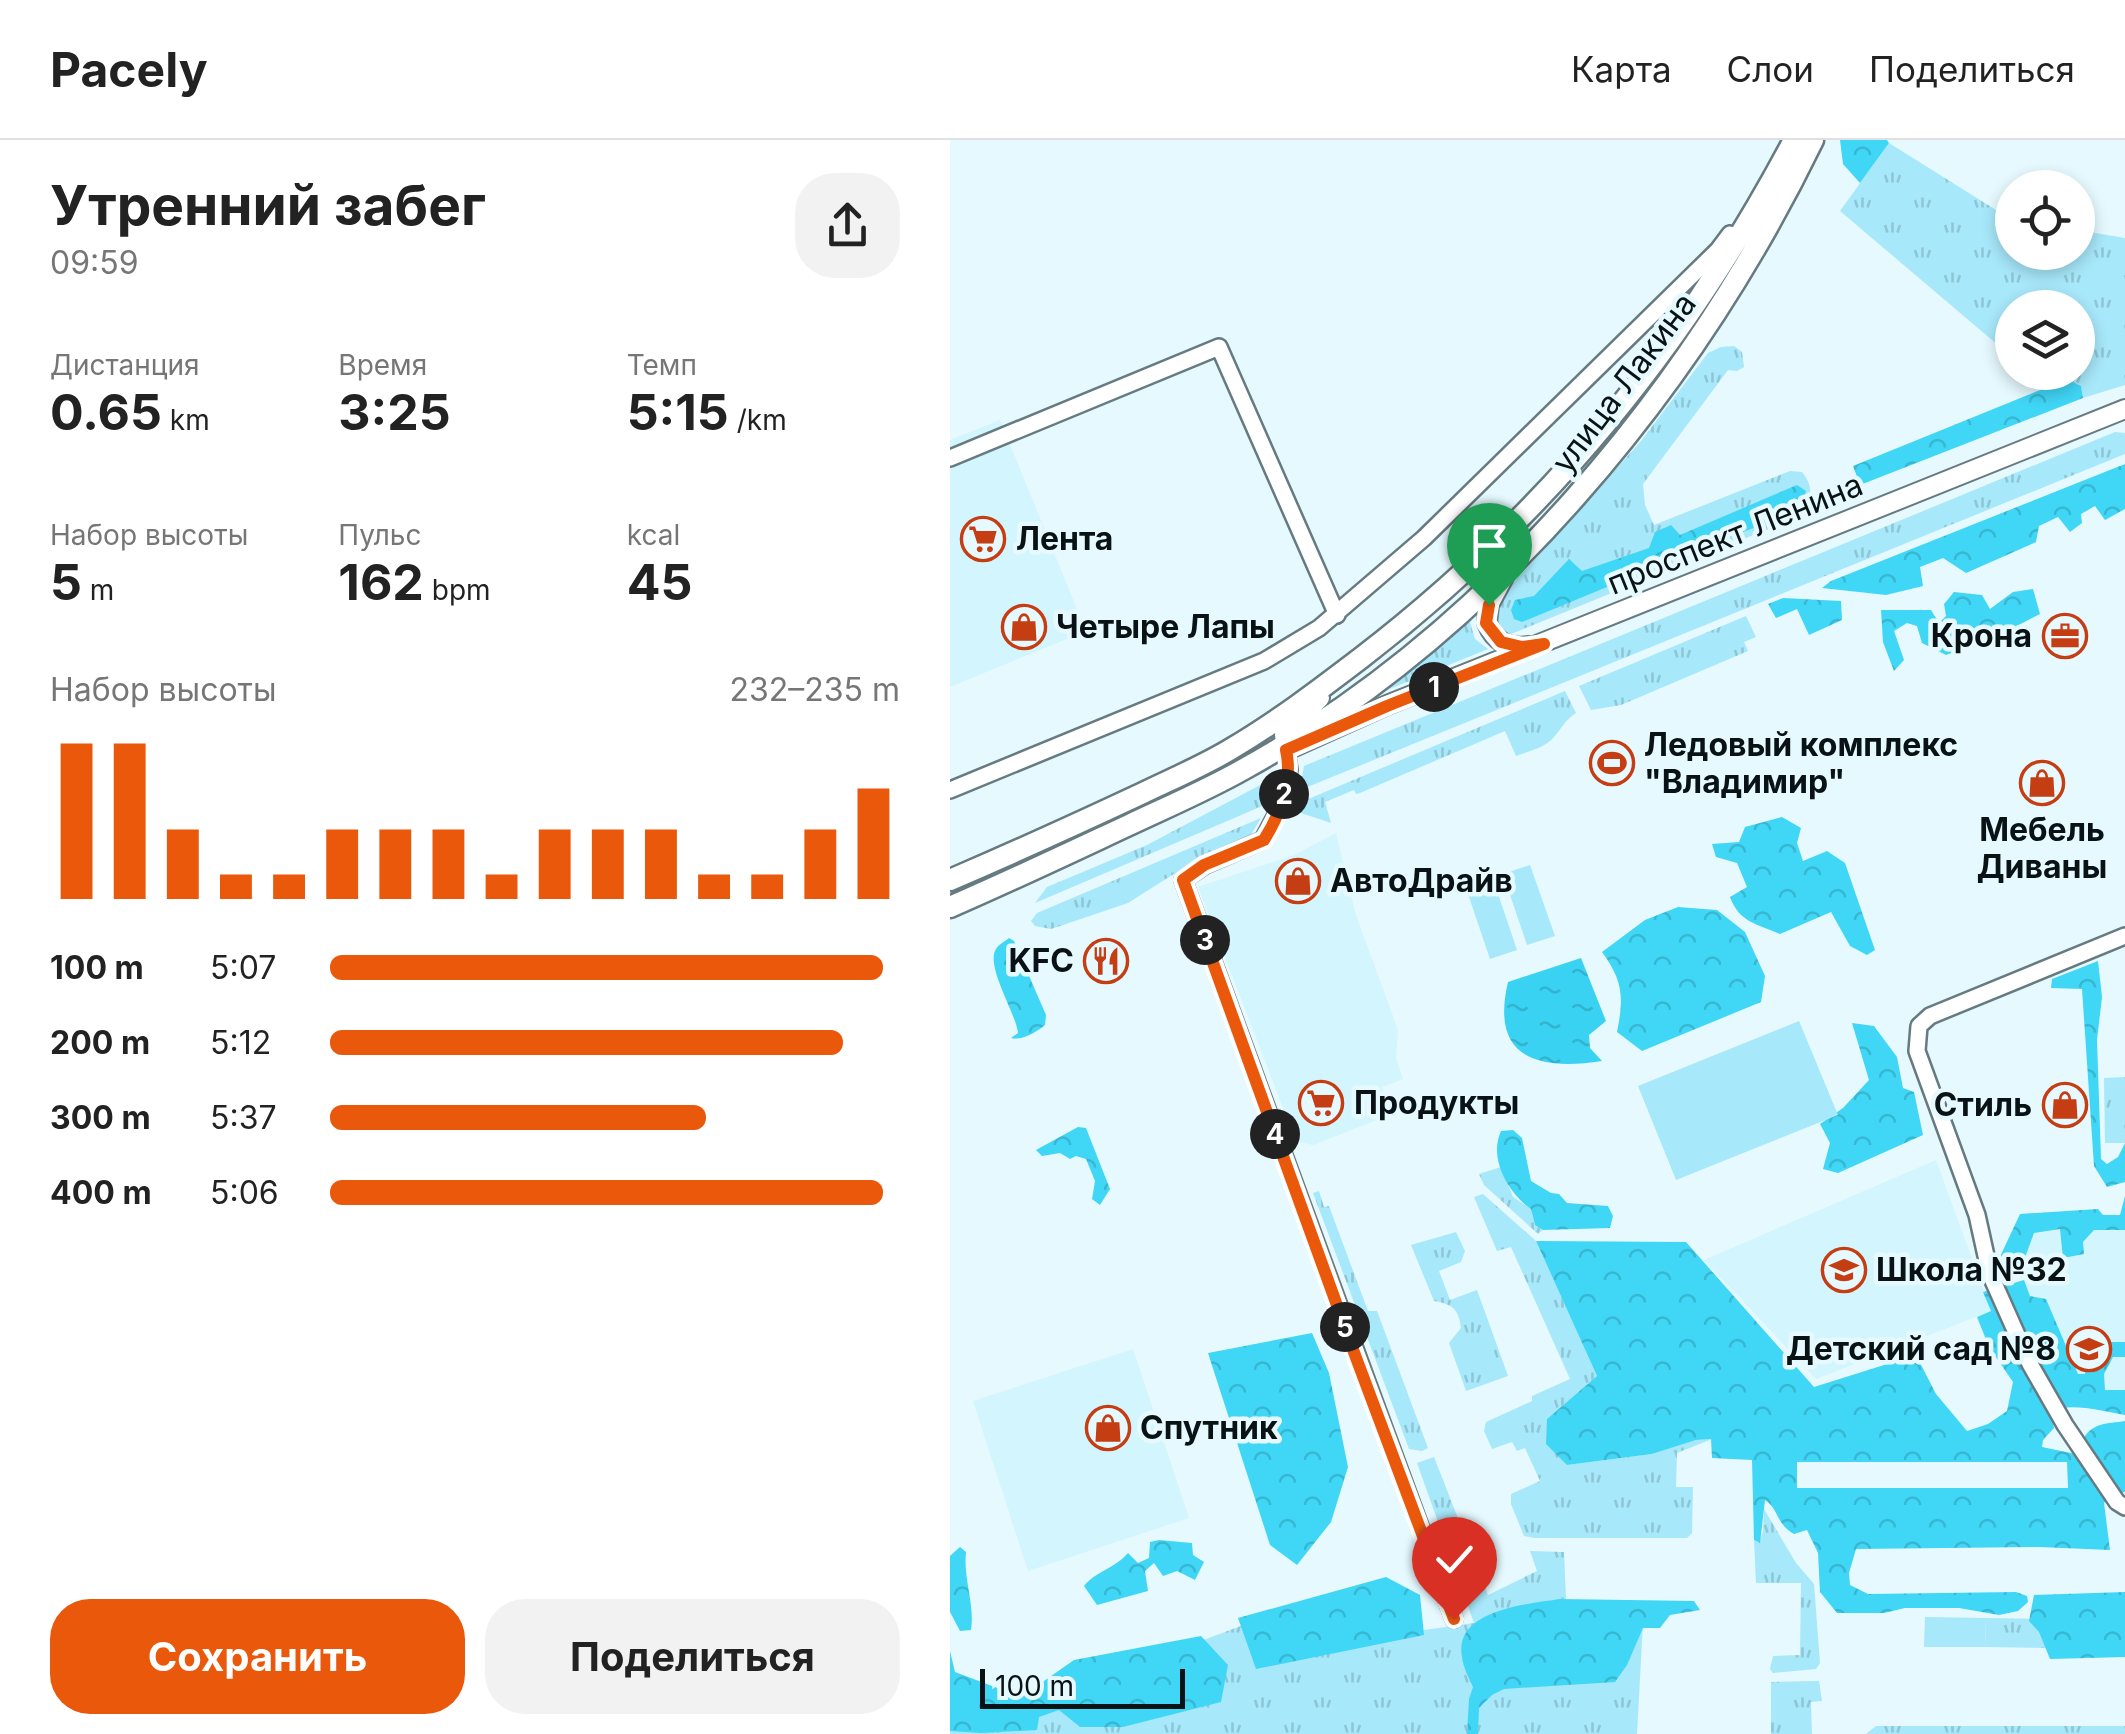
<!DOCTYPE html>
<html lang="ru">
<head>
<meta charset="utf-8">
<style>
  :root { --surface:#fff; --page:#f2f2f2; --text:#222; --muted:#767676; --line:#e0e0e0; --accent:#ea580c }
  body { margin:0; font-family:Inter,sans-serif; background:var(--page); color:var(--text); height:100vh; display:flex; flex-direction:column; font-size:38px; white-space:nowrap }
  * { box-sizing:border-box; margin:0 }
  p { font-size:32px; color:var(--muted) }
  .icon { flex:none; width:55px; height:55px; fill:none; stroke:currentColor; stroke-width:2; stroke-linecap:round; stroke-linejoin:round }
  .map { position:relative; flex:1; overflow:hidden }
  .details { display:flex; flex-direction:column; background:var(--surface); width:950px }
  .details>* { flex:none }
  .buttons { position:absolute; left:1045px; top:30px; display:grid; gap:20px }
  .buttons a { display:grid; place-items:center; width:100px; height:100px; border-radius:50%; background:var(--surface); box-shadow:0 5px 15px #0003; font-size:50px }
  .scale { position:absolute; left:30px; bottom:25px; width:205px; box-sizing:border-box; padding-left:10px; border:5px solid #091214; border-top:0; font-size:28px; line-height:35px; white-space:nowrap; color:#091214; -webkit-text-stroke:8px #e5f9fe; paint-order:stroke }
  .pin { position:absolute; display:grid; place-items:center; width:85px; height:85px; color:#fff; margin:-102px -42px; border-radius:50% 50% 50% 0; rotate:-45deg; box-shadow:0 0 10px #0007 }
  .pin .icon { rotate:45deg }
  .km { position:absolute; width:50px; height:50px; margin:-25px; border-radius:50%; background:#222; color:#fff; font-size:28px; line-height:50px; text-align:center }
  .round { display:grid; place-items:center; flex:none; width:105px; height:105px; border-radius:40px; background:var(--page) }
  .summary { display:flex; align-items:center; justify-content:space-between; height:170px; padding:0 50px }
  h1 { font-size:55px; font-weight:700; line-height:75px }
  .stats { display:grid; grid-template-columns:repeat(3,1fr); gap:15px; height:170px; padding:10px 50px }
  .stats div { display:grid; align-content:center }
  .stats b { font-size:50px; font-weight:700 }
  .stats small { font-size:28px; font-weight:400 }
  .stats p { font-size:28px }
  .chart { height:280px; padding:20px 50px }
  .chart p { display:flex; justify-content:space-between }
  .chart svg { width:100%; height:180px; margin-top:10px; stroke:var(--accent); stroke-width:6 }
  .button { display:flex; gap:20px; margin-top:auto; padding:20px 50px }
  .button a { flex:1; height:115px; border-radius:40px; background:var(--accent); color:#fff; font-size:40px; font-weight:700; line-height:115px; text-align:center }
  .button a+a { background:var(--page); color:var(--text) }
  ul { padding:0 50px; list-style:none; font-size:32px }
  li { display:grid; grid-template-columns:160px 120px 1fr; align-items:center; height:75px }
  li i { height:25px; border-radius:12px; background:var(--accent) }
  header { display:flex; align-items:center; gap:60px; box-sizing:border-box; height:140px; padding:0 50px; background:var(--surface); border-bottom:2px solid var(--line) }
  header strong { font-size:48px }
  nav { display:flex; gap:55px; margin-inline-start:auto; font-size:35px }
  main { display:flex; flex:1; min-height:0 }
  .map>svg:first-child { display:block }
  .built { fill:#d3f5fe }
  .grass { fill:url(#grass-tufts) }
  .forest { fill:url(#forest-crowns); fill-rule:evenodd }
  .pitch { fill:#a7e8fa }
  .water { fill:url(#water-ripples) }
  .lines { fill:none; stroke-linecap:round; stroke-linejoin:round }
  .minor-casing { stroke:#657b81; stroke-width:20 }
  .major-casing { stroke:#657b81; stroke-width:22 }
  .highway-casing { stroke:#657b81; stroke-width:25 }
  .minor { stroke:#fff; stroke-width:15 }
  .major { stroke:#fff; stroke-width:18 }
  .highway { stroke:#fff; stroke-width:20 }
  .route-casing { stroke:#fff; stroke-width:20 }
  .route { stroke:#ea580c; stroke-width:12 }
  .labels { text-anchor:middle; stroke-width:9; stroke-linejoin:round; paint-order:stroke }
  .street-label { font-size:32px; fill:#091214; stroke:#e5f9fe }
  .poi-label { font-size:32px; font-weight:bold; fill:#091214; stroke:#e5f9fe; text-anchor:start }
</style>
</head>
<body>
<header>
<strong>Pacely</strong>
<nav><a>Карта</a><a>Слои</a><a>Поделиться</a></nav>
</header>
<main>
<section class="details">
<div class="summary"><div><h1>Утренний забег</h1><p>09:59</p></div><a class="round"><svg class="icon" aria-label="share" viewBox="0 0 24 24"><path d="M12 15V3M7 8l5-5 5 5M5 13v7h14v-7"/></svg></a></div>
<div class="stats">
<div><p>Дистанция</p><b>0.65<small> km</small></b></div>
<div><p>Время</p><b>3:25</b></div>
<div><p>Темп</p><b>5:15<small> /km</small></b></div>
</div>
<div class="stats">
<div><p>Набор высоты</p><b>5<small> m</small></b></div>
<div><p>Пульс</p><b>162<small> bpm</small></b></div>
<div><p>kcal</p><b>45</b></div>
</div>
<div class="chart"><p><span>Набор высоты</span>232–235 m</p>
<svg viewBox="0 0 160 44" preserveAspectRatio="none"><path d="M5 44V6M15 44V6M25 44V27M35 44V38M45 44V38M55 44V27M65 44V27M75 44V27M85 44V38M95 44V27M105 44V27M115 44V27M125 44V38M135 44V38M145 44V27M155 44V17"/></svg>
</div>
<ul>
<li><b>100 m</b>5:07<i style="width:97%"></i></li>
<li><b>200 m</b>5:12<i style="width:90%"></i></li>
<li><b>300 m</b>5:37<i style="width:66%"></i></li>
<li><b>400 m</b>5:06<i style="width:97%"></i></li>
</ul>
<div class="button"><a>Сохранить</a><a>Поделиться</a></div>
</section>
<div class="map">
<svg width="1175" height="1594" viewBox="0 0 1175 1594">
  <defs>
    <pattern id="grass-tufts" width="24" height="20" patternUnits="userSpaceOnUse" patternTransform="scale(2.5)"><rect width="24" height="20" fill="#a7e8fa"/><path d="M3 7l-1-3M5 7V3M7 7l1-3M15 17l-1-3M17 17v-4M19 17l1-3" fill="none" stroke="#8ec6d5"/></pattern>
    <pattern id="forest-crowns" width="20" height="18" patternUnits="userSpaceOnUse" patternTransform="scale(2.5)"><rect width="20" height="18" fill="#40d6f6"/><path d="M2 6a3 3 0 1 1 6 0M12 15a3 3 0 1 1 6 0" fill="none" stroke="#37b7d2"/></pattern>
    <pattern id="water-ripples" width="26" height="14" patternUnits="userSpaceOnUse" patternTransform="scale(2.5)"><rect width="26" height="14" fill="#3ad2f2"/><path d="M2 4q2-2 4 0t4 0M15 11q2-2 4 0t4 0" fill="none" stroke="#32b3cf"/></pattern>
  </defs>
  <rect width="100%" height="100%" fill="#e5f9fe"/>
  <path class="built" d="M50,280l86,211 -136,56v-247z
    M386,693l20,82 42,115 -2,28 7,21 -21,8 4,15 -4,16 -69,27 -13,-3 -8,-11 -94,-244 96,-32z
    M986,1020l55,151 -175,68 -112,-119z
    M1175,1075v186h-50l-55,-130 19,-53z
    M183,1209l56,169 -161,53 -55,-170z"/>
  <path class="grass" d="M939,3l123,77v32h66v-22l47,8v147l-42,13 -2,-12 -14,-7 -17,9 -19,-15 47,-1v-64h-66v49l-172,-146z
    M784,206l8,6 2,15 -7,4 -9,-1 -85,114 2,21 9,20 136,-54 12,1c12,14 11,31 -2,44l-289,118 -15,-5 -2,-16 14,-24 133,-148 67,-88 13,-6z
    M1165,292l10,1v21l-825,336 4,-24z
    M796,476l10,21 -12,5 4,9 -127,54 -30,5 -12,-24z
    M519,479l6,20 13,10 -101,41z
    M615,551l11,22c-11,7 -14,15 -22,24 -9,11 -25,14 -38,19l-11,-25 -145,62 -4,1 -2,-4 -29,12 6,21 -33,-11 -4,-7z
    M316,642l4,9 -5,13 -5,3 -225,96 12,-16 100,-42z
    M311,678l-12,20 -61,27 -60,38 -77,26 -16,-3 -4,-5 6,-8z
    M1175,937v66h-20l-1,-65z
    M551,1027l12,30 18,12 4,16 8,5 -5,4 -54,-49 -5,-11z
    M369,1051l5,16 5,-1 39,105h9l51,137 -6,3 -13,-2 -96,-256z
    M533,1054l53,47 61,135 -50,43 20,46 85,-11 44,-14 16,-1 -35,14 -1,34h17l-1,46 -5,5h-152l-11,-2 -13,-32v-10l29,-13 -15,-33 -8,3 -5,-9 -20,7 -8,-18 2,-9 46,-21v-5l38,-17 -59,-132 -14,4 -23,-54z
    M506,1092l9,19 -4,11 -22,9 11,29 27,-10 31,86 -42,15 -17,-48 12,-15c-2,-19 -9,-24 -27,-27l-23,-56z
    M484,1317l54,138 49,-24 -7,-20 34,1 2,47h-6l83,23 -6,112h-687v-21l126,-25 207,-78 127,22 64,-9 -57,-160z
    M814,1369l32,54 18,21 6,79 -4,6 -43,4 -3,-4 3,-13 27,-1 1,-72h-45l-2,-43 5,3 4,-12z
    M1036,1478l61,1 -1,29 -61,-1z
    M869,1541l3,20 -11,1 1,32h-41v-52z
    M926,1586h249v8h-259z"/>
  <path class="forest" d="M890,0h47l2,3 -29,40 -17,-19z
    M1117,239l14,7 2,12 -223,87 -7,-19z
    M1175,324v45l-20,11 -10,-14 -14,8 1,9 -12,9 -12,-15 -19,9 -3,16 -70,31 -23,-15 -23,9 3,19 -37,9 -64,-7 9,-7z
    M847,345l9,6 -6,19 -88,34 -14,-3 -43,19 -19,15 -114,47 -8,-3 -3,-9 4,-10 19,-4 35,-37 13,12 67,-23 6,-16 16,-7 9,10z
    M1083,449l7,25 -33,17 -61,24 -24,-12 -5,-17 -10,-3 -13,8 10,29 -10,11 -11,-29 -2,-32h50l8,13 7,-7 -2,-12 10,-12 28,3 8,14 23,-17z
    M833,458l58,3 1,19 -33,15 -12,-26 -21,9 -8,-14z
    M832,677l19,11 -4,15 6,18 24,-10 18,12 30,87 -8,5 -17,-9 -19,-34 -51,22c-23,-10 -41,-12 -50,-37l17,-10 -10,-24 -21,-6 -4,-13 27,-2 6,-15z
    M728,767l39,3 28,22 20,44 -4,26 -119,49 -25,-19c7,-35 6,-51 -15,-80l43,-32z
    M59,798l5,3 32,74 -1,10c-8,7 -24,16 -34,13l7,-5c-2,-20 -33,-67 -22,-84 3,-5 8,-7 13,-11z
    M1148,821l4,36 -5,43 4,119 6,5 11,-7 7,-14v39l-18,5 -13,-21 -12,-177 -31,-1 1,-9z
    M902,883l22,3 23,31 6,31 11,4 9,43 -85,38 -15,-4 7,-26 -10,-19 23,-16 26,-28z
    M128,987l8,1 24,61 -10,16 -8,-6 3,-18 -9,-22 -10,-3 -6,3 -10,-6 -18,3 -6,-6z
    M563,990l9,8 9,43 20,12 8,1 8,9 41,3 5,10 -3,12 -67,2 -8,-5 -4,-16c-22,-15 -43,-50 -30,-78z
    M1175,1056v34h-31l-11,12 1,12 -21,4 -3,-29 -26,4 -11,30 -25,-2 22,-47 78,-5 5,6h17z
    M586,1101l150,1 128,145 102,-32 20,39 31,37 21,-7 19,-13 6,-29 -24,-35 -12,-30 14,-6 -8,-19 41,-12 6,16 16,3 32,75h7l2,-32h38v15h-12l-9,17 1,16h20v25c-21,-4 -55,-13 -74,-4l3,17 -11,12 -1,7 48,10 -7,-18c10,-17 24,-15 42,-18v71l-18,5 -3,6 6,47 -71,-3 -183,2 -7,24 1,12 18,9 148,-2 11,4 1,6 -10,9 -19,4 -40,-7h-54l-21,5h-47l-17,-21 -2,-39 -11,-23 -13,4c-18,-10 -15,-25 -29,-34l-5,43 -6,-3 -2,-80 -40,-2 -1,-19 -15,1 -44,14 -85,11 -21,-21 1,-25 50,-43zM847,1322h270l1,26h-271z
    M362,1193l17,40 19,94 -17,55 -34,43 -27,-20 -62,-192z
    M209,1400l33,3 1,12 11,7 -9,18 -18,-9 -14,5 -9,-13 -9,8 3,20 -51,14 -13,-19c12,-15 30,-17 44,-33l10,10 11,-5 1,-16z
    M10,1407l6,5c-3,27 9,52 5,78l-11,1 -10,-19v-56z
    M436,1437l34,18 4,40 -168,34 -18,-51z
    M1175,1452v65l-75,2 -11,-27 -10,-11 5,-26z
    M610,1459l134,2 6,9 -30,5 -10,13h-17l-16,37 -12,17 -111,7 -12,6 -13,13 -1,26h-11l2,-35 4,-12c-4,-9 -10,-20 -11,-30 -9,-48 67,-53 98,-58z
    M251,1496l27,29 -7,37 -98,25h-43l-21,-17 -20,7 -2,13 -56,3 -31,-2v-80l5,21 66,25 53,-37z"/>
  <path class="pitch" d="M580,725l25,71 -28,9 -24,-71z
    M543,739l24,71 -27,9 -24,-71z
    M849,881l39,94 -162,65 -38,-94z
    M975,1477l61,1 -1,29h-61z"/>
  <path class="water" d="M631,818l25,63 -17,14 1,13 12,13c-65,10 -112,-3 -94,-79z"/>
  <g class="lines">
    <defs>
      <path id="minor" d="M0,318l269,-111 118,268
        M336,610l3,20 -7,34 -19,36 -58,25 -22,15 271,739
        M0,650l314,-129 55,-33 105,-90 294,-288 12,-16
        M1175,796l-195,80 -11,10 -2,25 60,164 13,59 40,90 35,61 52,77 8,5"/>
      <path id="major" d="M554,437l-15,28 -2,18c7,19 22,26 42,23
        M336,607l-2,-12 36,-37
        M342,608l95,-43 738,-296"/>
      <path id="highway" d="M0,740c65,-28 129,-57 193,-87 29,-14 60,-27 88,-44 46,-27 88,-59 130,-91 187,-144 323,-311 433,-518
        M0,767c60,-26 119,-54 179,-82 38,-18 78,-35 115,-56 247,-137 447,-378 569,-629"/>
    </defs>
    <use href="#minor" class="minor-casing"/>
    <use href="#major" class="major-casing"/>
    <use href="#highway" class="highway-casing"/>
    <use href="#minor" class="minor"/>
    <use href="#major" class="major"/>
    <use href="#highway" class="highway"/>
  </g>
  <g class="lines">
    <defs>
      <path id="route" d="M504,1479l-99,-264 -172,-475 21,-15 60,-25c16,-26 29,-58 22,-90l101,-44 157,-62 -22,3 -21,-5 -15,-19 3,-18"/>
    </defs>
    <use href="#route" class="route-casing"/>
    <use href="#route" class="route"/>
  </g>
  <defs>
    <symbol id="supermarket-ring" viewBox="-11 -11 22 22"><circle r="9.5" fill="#e5f9fe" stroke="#c53d13" stroke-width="1.5"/><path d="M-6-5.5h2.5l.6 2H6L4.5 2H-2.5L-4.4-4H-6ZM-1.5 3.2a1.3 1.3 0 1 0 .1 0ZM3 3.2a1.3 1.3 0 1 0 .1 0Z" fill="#c53d13"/></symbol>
    <symbol id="shop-ring" viewBox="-11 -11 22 22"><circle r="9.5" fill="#e5f9fe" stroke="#c53d13" stroke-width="1.5"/><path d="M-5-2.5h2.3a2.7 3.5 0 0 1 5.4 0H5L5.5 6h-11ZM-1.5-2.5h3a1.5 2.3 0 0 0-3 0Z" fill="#c53d13"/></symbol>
    <symbol id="office-ring" viewBox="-11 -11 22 22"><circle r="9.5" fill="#e5f9fe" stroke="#c53d13" stroke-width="1.5"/><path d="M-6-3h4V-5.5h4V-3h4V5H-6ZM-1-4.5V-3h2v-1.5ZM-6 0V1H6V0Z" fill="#c53d13"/></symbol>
    <symbol id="stadium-ring" viewBox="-11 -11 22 22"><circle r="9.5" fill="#e5f9fe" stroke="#c53d13" stroke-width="1.5"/><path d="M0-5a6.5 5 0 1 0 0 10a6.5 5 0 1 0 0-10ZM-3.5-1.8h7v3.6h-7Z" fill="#c53d13"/></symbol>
    <symbol id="restaurant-ring" viewBox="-11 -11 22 22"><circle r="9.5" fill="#e5f9fe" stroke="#c53d13" stroke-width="1.5"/><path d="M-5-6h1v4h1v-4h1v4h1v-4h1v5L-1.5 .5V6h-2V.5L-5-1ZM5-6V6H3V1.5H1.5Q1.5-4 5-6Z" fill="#c53d13"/></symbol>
    <symbol id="school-ring" viewBox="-11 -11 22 22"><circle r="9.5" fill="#e5f9fe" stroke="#c53d13" stroke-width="1.5"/><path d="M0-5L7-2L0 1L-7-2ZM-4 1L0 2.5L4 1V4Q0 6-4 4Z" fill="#c53d13"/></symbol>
  </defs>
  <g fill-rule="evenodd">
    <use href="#supermarket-ring" x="8" y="374" width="50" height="50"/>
    <use href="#shop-ring" x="49" y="462" width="50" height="50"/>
    <use href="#office-ring" x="1090" y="471" width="50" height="50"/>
    <use href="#stadium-ring" x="637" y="598" width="50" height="50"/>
    <use href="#shop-ring" x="1067" y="618" width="50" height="50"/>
    <use href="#shop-ring" x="323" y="716" width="50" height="50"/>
    <use href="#restaurant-ring" x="131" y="796" width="50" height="50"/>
    <use href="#supermarket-ring" x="346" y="938" width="50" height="50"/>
    <use href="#shop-ring" x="1090" y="940" width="50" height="50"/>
    <use href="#school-ring" x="869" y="1105" width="50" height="50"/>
    <use href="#school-ring" x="1114" y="1184" width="50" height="50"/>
    <use href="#shop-ring" x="133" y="1263" width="50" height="50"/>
  </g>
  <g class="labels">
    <g class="street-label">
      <text transform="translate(674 243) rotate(-53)" y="11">улица Лакина</text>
      <text transform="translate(785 394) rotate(-22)" y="11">проспект Ленина</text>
    </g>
    <g class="poi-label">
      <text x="66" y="410">Лента</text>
      <text x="106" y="498">Четыре Лапы</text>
      <text x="1082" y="507" text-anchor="end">Крона</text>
      <text x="694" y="616">Ледовый комплекс<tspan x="694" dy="37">"Владимир"</tspan></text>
      <text x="1092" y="701" text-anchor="middle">Мебель<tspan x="1092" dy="37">Диваны</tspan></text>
      <text x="380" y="752">АвтоДрайв</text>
      <text x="124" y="832" text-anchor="end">KFC</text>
      <text x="404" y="974">Продукты</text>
      <text x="1082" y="976" text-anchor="end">Стиль</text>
      <text x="926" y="1141">Школа №32</text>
      <text x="1106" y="1220" text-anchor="end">Детский сад №8</text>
      <text x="190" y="1299">Спутник</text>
    </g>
  </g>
</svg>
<div class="buttons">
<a><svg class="icon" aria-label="locate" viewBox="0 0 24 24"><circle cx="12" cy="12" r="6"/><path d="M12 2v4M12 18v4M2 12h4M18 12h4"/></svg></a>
<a><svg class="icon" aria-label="layers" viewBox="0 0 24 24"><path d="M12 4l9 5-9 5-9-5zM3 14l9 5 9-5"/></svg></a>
</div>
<div class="scale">100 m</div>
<div class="pin" style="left:539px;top:465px;background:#1e9e55"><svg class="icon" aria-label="arrive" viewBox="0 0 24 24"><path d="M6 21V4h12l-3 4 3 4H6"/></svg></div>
<div class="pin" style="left:504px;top:1479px;background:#d93025"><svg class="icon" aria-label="check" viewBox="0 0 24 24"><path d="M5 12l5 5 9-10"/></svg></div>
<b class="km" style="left:484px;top:547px">1</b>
<b class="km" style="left:334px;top:654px">2</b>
<b class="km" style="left:255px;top:800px">3</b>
<b class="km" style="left:325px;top:994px">4</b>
<b class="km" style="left:395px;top:1187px">5</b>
</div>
</main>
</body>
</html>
